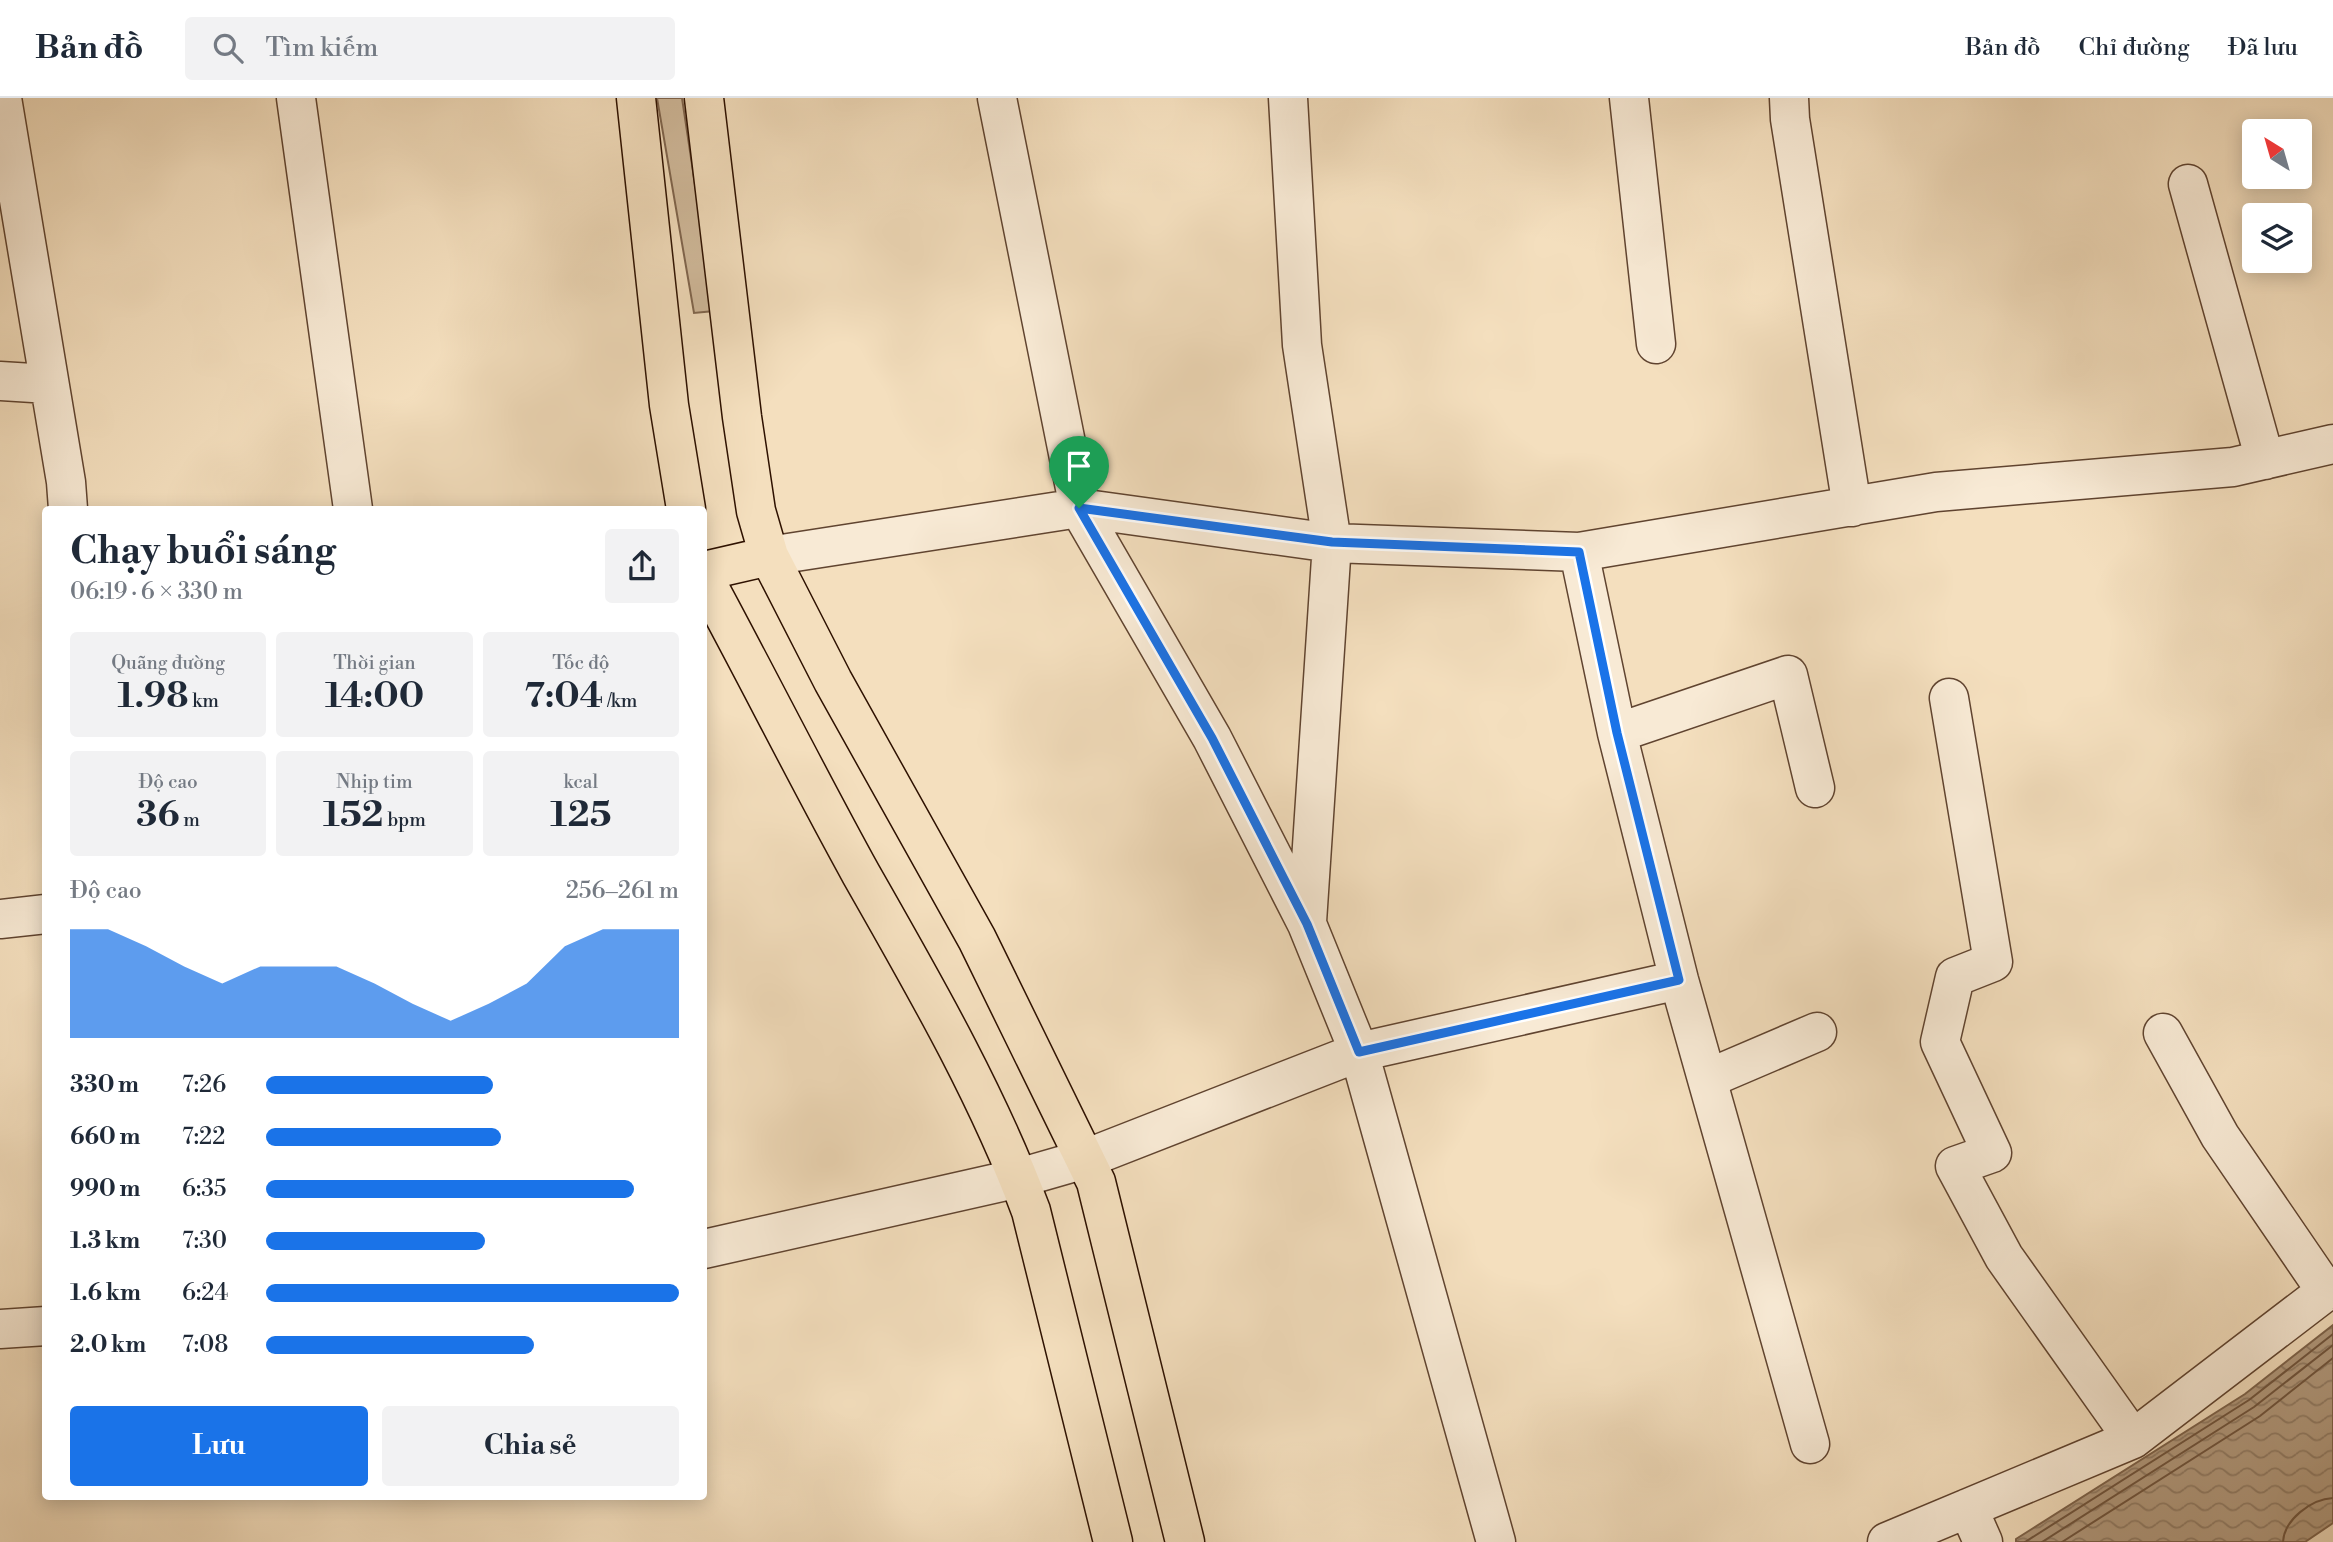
<!DOCTYPE html>
<html lang="vi">
<head>
<meta charset="utf-8">
<style>
  :root { --surface:#fff; --page:#f2f2f3; --text:#1f2937; --muted:#747a83; --line:#e0e1e3; --accent:#1a73e8 }
  body { margin:0; font-family:"Libre Bodoni",serif; background:var(--page); color:var(--text); height:100vh; display:flex; flex-direction:column; font-size:26px; white-space:nowrap }
  * { box-sizing:border-box; margin:0 }
  p { font-size:23px; color:var(--muted) }
  .icon { flex:none; width:38px; height:38px; fill:none; stroke:currentColor; stroke-width:2; stroke-linecap:round; stroke-linejoin:round }
  .map { position:relative; flex:1; overflow:hidden }
  .panel { position:absolute; left:42px; top:408px; width:665px; height:994px; display:flex; flex-direction:column; background:var(--surface); border-radius:7px; box-shadow:0 4px 18px #0003 }
  .panel>* { flex:none }
  .needle { width:46px; rotate:323deg }
  .tools { position:absolute; left:2242px; top:21px; display:grid; gap:14px }
  .tools a { display:grid; place-items:center; width:70px; height:70px; border-radius:7px; background:var(--surface); box-shadow:0 4px 18px #0003; font-size:35px }
  .pin { position:absolute; display:grid; place-items:center; width:60px; height:60px; color:#fff; margin:-72px -30px; border-radius:50% 50% 50% 0; rotate:-45deg; box-shadow:0 0 7px #0007 }
  .pin .icon { rotate:45deg }
  .round { display:grid; place-items:center; flex:none; width:74px; height:74px; border-radius:7px; background:var(--page) }
  .summary { display:flex; align-items:center; justify-content:space-between; height:119px; padding:0 28px }
  h1 { font-size:38px; font-weight:700; line-height:52px }
  .metrics { display:grid; grid-template-columns:repeat(3,1fr); gap:10px; height:119px; padding:7px 28px }
  .metrics div { display:grid; align-content:center; border-radius:7px; background:var(--page); text-align:center }
  .metrics b { font-size:35px; font-weight:700 }
  .metrics small { font-size:19px; font-weight:400 }
  .metrics p { font-size:19px }
  .chart { height:196px; padding:14px 28px }
  .chart p { display:flex; justify-content:space-between }
  .chart svg { width:100%; height:126px; margin-top:7px; fill:var(--accent); opacity:.7 }
  .button { display:flex; gap:14px; margin-top:auto; padding:14px 28px }
  .button a { flex:1; height:80px; border-radius:7px; background:var(--accent); color:#fff; font-size:28px; font-weight:700; line-height:80px; text-align:center }
  .button a+a { background:var(--page); color:var(--text) }
  ul { padding:0 28px; list-style:none; font-size:23px }
  li { display:grid; grid-template-columns:112px 84px 1fr; align-items:center; height:52px }
  li i { height:18px; border-radius:9px; background:var(--accent) }
  header { display:flex; align-items:center; gap:42px; box-sizing:border-box; height:98px; padding:0 35px; background:var(--surface); border-bottom:2px solid var(--line) }
  header strong { font-size:33px }
  nav { display:flex; gap:38px; margin-inline-start:auto; font-size:24px }
  .search { width:490px; height:63px; background:var(--page); display:flex; align-items:center; gap:18px; box-sizing:border-box; padding:0 24px; border-radius:7px; color:var(--muted); font-size:26px }
  .map>svg:first-child { display:block }
  .green { fill:#d2bc9e; stroke:#80664f; stroke-width:2 }
  .water { fill:url(#water-waves); stroke:#7d634b; stroke-width:2 }
  .lines { fill:none; stroke-linecap:round; stroke-linejoin:round }
  .shore { stroke:#70553e; stroke-width:2 }
  .minor-casing { stroke:#604430; stroke-width:41 }
  .major-casing { stroke:#2e1100; stroke-width:41 }
  .minor { stroke:#f8ead5; stroke-width:38 }
  .major { stroke:#f4dfbe; stroke-width:38 }
  .route-casing { stroke:#fff; stroke-width:14 }
  .route { stroke:#1a73e8; stroke-width:9 }
</style>
</head>
<body>
<header>
<strong>Bản đồ</strong>
<div class="search"><svg class="icon" aria-label="search" viewBox="0 0 24 24"><circle cx="10" cy="10" r="6"/><path d="M15 15l6 6"/></svg>Tìm kiếm</div>
<nav><a>Bản đồ</a><a>Chỉ đường</a><a>Đã lưu</a></nav>
</header>
<div class="map">
<svg width="2333" height="1444" viewBox="0 0 2333 1444">
  <defs>
    <pattern id="water-waves" width="16" height="10" patternUnits="userSpaceOnUse" patternTransform="scale(1.75)"><rect width="16" height="10" fill="#b1997d"/><path d="M0 5q4-4 8 0t8 0" fill="none" stroke="#907b64"/></pattern>
  </defs>
  <rect width="100%" height="100%" fill="#f4dfbe"/>
  <filter id="stains"><feTurbulence type="fractalNoise" baseFrequency=".00286" numOctaves="4"/><feColorMatrix values="0 0 0 0 .2 0 0 0 0 .09 0 0 0 0 .02 0 0 0 .5 -.17"/></filter>
  <radialGradient id="worn" r=".72"><stop offset=".6" stop-color="#630" stop-opacity="0"/><stop offset="1" stop-color="#630" stop-opacity=".3"/></radialGradient>
  <path class="green" d="M657,0h25l32,213 -20,2z"/>
  <path class="water" d="M2333,1227v198l-28,19h-289v-3l229,-145z"/>
  <g class="lines">
    <path class="shore" d="M2025,1444l224,-142 84,-66
      M2042,1444l212,-135 79,-62
      M2062,1444l198,-126 73,-58
      M2283,1444c1,-22 28,-43 50,-44"/>
    <defs>
      <path id="minor" d="M2,0l64,384 2,27
        M296,0l57,411
        M997,0l82,410 133,230 95,186 52,128 137,490
        M1288,0l14,247 30,198 -25,379
        M1629,0l27,246
        M1789,0l1,21 62,388
        M2188,86l77,276
        M0,283l49,3
        M1579,454l38,181 62,247 131,464
        M769,458l310,-48 253,35 247,9 357,-60 297,-25 100,-23
        M1949,600l44,264 -38,15 -15,65 52,111 -37,13 49,91 129,182
        M1617,635l171,-58 27,113
        M0,821l46,-5
        M2163,935l57,103 106,155
        M1707,981l110,-47
        M704,1151l315,-71 66,-19 274,-107 320,-72
        M0,1231l46,-3
        M1968,1410l15,34
        M1887,1444l246,-103 200,-153"/>
      <path id="major" d="M636,0l33,307 17,104
        M704,0l38,319 14,94 13,45 64,125 144,258 119,243 89,360
        M704,473l65,-15
        M704,480c53,98 103,198 157,296 62,109 126,219 170,337l82,331"/>
    </defs>
    <use href="#minor" class="minor-casing"/>
    <use href="#major" class="major-casing"/>
    <use href="#minor" class="minor"/>
    <use href="#major" class="major"/>
  </g>
  <g class="lines">
    <defs>
      <path id="route" d="M1079,410l253,34 247,10 38,181 62,247 -320,72 -52,-128 -95,-186z"/>
    </defs>
    <use href="#route" class="route-casing"/>
    <use href="#route" class="route"/>
  </g>
  <rect width="100%" height="100%" filter="url(#stains)"/>
  <rect width="100%" height="100%" fill="url(#worn)"/>
</svg>
<div class="tools">
<a><svg class="needle" viewBox="-14 -14 28 28"><path d="M0-13l5 13h-10z" fill="#e53935"/><path d="M0 13l5-13h-10z" fill="#747a83"/></svg></a>
<a><svg class="icon" aria-label="layers" viewBox="0 0 24 24"><path d="M12 4l9 5-9 5-9-5zM3 14l9 5 9-5"/></svg></a>
</div>
<div class="pin" style="left:1079px;top:410px;background:#1e9e55"><svg class="icon" aria-label="arrive" viewBox="0 0 24 24"><path d="M6 21V4h12l-3 4 3 4H6"/></svg></div>
<section class="panel">
<div class="summary"><div><h1>Chạy buổi sáng</h1><p>06:19 · 6 × 330 m</p></div><a class="round"><svg class="icon" aria-label="share" viewBox="0 0 24 24"><path d="M12 15V3M7 8l5-5 5 5M5 13v7h14v-7"/></svg></a></div>
<div class="metrics">
<div><p>Quãng đường</p><b>1.98<small> km</small></b></div>
<div><p>Thời gian</p><b>14:00</b></div>
<div><p>Tốc độ</p><b>7:04<small> /km</small></b></div>
</div>
<div class="metrics">
<div><p>Độ cao</p><b>36<small> m</small></b></div>
<div><p>Nhịp tim</p><b>152<small> bpm</small></b></div>
<div><p>kcal</p><b>125</b></div>
</div>
<div class="chart"><p><span>Độ cao</span>256–261 m</p>
<svg viewBox="0 0 160 44" preserveAspectRatio="none"><path d="M0 44V6L10 6L20 12L30 19L40 25L50 19L60 19L70 19L80 25L90 32L100 38L110 32L120 25L130 12L140 6L150 6L160 6V44z"/></svg>
</div>
<ul>
<li><b>330 m</b>7:26<i style="width:55%"></i></li>
<li><b>660 m</b>7:22<i style="width:57%"></i></li>
<li><b>990 m</b>6:35<i style="width:89%"></i></li>
<li><b>1.3 km</b>7:30<i style="width:53%"></i></li>
<li><b>1.6 km</b>6:24<i style="width:100%"></i></li>
<li><b>2.0 km</b>7:08<i style="width:65%"></i></li>
</ul>
<div class="button"><a>Lưu</a><a>Chia sẻ</a></div>
</section>
</div>
</body>
</html>
